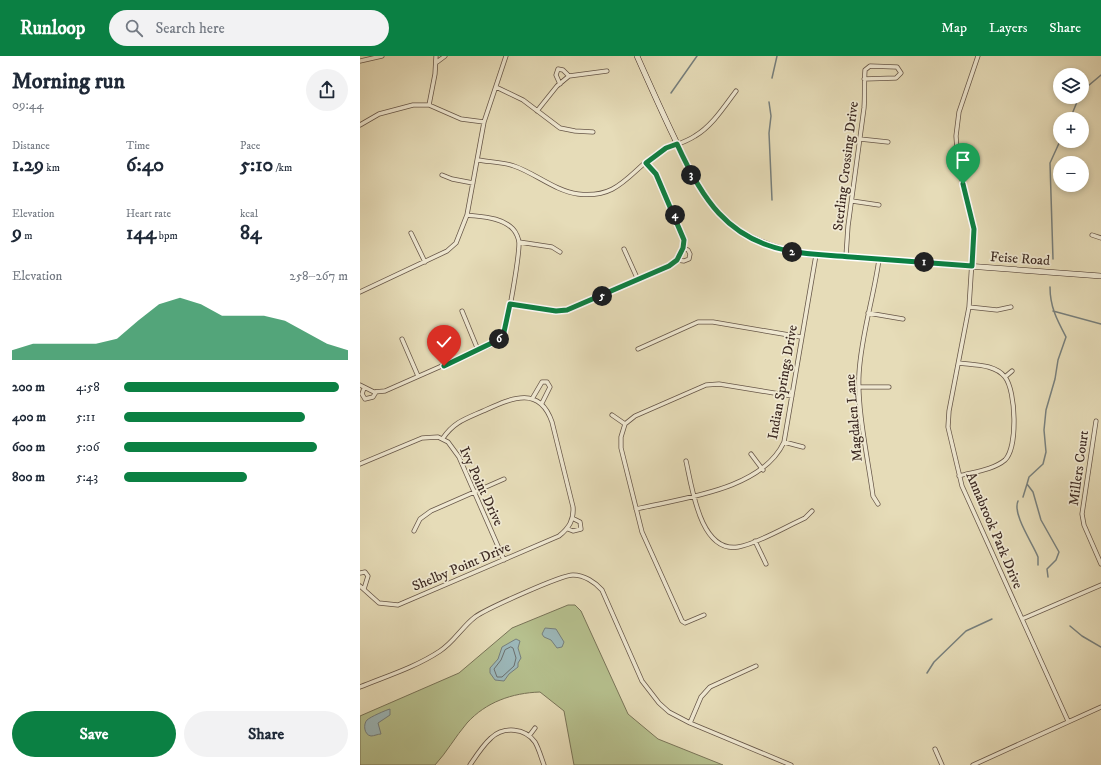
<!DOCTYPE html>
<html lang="en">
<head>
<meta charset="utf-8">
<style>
  :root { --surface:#fff; --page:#f2f2f3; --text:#1f2937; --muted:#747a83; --accent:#0b8043 }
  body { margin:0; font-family:"IM FELL DW Pica",serif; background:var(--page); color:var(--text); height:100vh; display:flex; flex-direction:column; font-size:15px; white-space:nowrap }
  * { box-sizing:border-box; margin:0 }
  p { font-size:13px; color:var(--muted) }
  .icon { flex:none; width:22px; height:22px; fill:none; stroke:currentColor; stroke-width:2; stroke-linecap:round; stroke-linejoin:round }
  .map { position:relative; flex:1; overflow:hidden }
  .panel { display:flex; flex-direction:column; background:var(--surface); width:360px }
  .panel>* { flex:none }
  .tools { position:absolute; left:693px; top:12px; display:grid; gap:8px }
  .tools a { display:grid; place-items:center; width:36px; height:36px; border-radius:50%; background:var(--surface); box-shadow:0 2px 6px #0003; font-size:20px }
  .pin { position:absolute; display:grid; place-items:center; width:34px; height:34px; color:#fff; margin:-41px -17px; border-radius:50% 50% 50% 0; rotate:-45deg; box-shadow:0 0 4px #0007 }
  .pin .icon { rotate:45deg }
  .km { position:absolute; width:20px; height:20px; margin:-10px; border-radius:50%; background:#222; color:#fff; font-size:11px; line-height:20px; text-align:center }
  .round { display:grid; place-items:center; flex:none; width:42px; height:42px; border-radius:21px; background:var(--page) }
  .summary { display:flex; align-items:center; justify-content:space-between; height:68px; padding:0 12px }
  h1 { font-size:22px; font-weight:800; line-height:30px }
  .stats { display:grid; grid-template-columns:repeat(3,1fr); gap:6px; height:68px; padding:4px 12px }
  .stats div { display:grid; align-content:center }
  .stats b { font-size:20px; font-weight:800 }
  .stats small { font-size:11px; font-weight:400 }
  .stats p { font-size:11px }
  .chart { height:112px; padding:8px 12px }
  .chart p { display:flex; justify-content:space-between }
  .chart svg { width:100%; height:72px; margin-top:4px; fill:var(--accent); opacity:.7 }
  .action { display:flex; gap:8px; margin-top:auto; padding:8px 12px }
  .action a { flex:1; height:46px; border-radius:24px; background:var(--accent); color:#fff; font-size:16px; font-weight:800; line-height:46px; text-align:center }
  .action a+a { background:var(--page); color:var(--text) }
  ul { padding:0 12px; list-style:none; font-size:13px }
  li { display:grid; grid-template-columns:64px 48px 1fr; align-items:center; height:30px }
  li i { height:10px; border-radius:5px; background:var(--accent) }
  header { display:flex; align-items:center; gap:24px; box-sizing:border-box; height:56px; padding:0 20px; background:var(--accent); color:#fff }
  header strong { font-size:19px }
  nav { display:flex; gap:22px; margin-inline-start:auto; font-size:14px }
  .search { width:280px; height:36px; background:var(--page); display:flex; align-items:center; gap:10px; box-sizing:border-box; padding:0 14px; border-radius:22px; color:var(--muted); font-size:15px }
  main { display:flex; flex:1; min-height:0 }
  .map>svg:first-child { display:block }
  .green { fill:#b6c08e; stroke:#797458 }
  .water { fill:#9cb8ba; stroke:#767f7d }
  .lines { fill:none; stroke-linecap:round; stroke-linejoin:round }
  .shore { stroke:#6c706e; stroke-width:1 }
  .stream { stroke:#767f7d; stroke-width:1.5 }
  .minor-casing { stroke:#665648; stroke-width:5 }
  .secondary-casing { stroke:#3c2922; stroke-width:6 }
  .minor { stroke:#efe8d1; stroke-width:3.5 }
  .secondary { stroke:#efe8d1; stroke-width:5 }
  .route-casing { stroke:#fff; stroke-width:8 }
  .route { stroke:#0b8043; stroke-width:5 }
  .labels { text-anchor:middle; stroke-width:3.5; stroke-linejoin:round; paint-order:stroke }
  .street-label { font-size:14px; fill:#3c2922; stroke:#efe8d1 }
</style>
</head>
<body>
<header>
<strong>Runloop</strong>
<div class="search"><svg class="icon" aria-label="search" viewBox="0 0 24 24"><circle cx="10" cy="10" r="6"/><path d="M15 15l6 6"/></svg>Search here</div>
<nav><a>Map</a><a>Layers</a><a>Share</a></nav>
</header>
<main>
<section class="panel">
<div class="summary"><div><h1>Morning run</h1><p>09:44</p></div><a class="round"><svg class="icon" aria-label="share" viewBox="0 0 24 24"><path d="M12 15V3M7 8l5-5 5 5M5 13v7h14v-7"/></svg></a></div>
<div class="stats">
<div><p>Distance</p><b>1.29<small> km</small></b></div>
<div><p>Time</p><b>6:40</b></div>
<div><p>Pace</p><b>5:10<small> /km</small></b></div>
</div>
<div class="stats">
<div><p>Elevation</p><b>9<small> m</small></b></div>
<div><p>Heart rate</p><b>144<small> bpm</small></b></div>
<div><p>kcal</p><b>84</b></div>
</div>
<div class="chart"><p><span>Elevation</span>258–267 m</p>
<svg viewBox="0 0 160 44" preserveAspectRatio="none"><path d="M0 44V38L10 34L20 34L30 34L40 34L50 31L60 20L70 10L80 6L90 10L100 17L110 17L120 17L130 20L140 27L150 34L160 38V44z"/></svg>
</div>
<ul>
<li><b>200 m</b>4:58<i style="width:96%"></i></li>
<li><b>400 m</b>5:11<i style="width:81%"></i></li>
<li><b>600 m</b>5:06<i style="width:86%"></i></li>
<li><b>800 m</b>5:43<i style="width:55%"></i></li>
</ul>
<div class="action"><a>Save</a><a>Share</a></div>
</section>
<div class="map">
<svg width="741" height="709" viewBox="0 0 741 709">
  <rect width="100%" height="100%" fill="#e6dcb8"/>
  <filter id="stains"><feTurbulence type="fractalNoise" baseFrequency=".005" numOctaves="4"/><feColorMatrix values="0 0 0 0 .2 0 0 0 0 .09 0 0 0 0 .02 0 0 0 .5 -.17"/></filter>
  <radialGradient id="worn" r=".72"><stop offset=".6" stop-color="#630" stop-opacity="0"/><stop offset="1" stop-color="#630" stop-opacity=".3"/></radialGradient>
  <path class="green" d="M208,549h7l6,6 47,103 30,25 65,26h-149l-10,-54 -24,-19c-28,1 -54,10 -73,31 -12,14 -20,29 -32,42h-75v-49l99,-43 53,-45z"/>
  <path class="water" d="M185,572l11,1 8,13 -2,5 -5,1 -6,-8 -7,-3 -2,-3z
    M156,583l4,2 -2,7 3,10 -3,5v4l-9,7 -5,7 -9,-1 -5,-7v-5l8,-9 4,-12z
    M30,653v6l-12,8 3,11c-3,0 -7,2 -10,2 -7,-1 -8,-12 -4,-16 3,-3 19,-10 23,-11z"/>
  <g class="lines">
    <path class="shore" d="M151,591l2,1 3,10 -2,8 -12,11h-5l-3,-8 7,-9 4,-10z"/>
    <path class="stream" d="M412,22l5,-22
      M722,35l19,-16
      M311,37l26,-37
      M409,46l2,14 -2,17 3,67
      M710,63l9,-22
      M693,203l-3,-96 10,-22
      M693,255l48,13
      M663,441l4,-13
      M658,445c-6,13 15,43 20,56v8
      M688,521l-1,-8 9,-9 3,-8 -18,-32 -8,-28 -6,-8 2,-7 14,-13 3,-12 -2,-22 2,-20 9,-31 3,-19 8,-23c-9,-17 -16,-30 -16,-50
      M710,570l12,10 19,11
      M567,617l7,-11 32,-31 26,-12"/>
    <defs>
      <path id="minor" d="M618,0l-19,56 -3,24 2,28 16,65 -5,78 -20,104 -1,16 14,59 106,235
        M0,5l22,-5
        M77,6l8,-6
        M200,28l-4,-9 2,-6 5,1 6,6
        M136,31l27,13 37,28 15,3 18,1
        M69,49l6,-31 1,-18
        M177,55l20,-25 12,-10 38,-5
        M0,69l19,-11 34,-9h16l32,14 23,3
        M500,83l28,3
        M118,104c11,2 25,2 36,6 21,7 41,25 64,28 40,5 50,-20 78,-40 13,-8 27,-10 39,-18 17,-10 29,-29 41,-45
        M82,119l10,4 21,4
        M492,145l27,4
        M51,177l14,29
        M732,179l9,3
        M159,186l33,5 8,5
        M264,193l14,31
        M486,200l2,-30 16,-118c1,-13 0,-25 1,-38l5,-4 27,1 4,6 -5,5 -32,1
        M317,204l7,1 5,-2 1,-5 -2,-4 -5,-2
        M0,236l87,-41 9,-8 11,-28 17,-93 22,-66
        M150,248l46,7 11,-1 102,-44 8,-6 6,-12 1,-8 -28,-66 -10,-11
        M609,251l28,3 14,-3
        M102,255l16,39
        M508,257l35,6
        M42,283l16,37
        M278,293l60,-27h15l88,15
        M645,321l7,-6
        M0,329l14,7 11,-1 93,-41c8,-3 19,-6 24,-14 6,-10 17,-79 17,-93 0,-4 -3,-11 -6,-14 -11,-12 -31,-12 -46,-14
        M499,331h30
        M4,332l-2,6 3,5 8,-2 3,-5
        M172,343l10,-17h5l3,5 -8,16
        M252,359l13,9
        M736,365l-14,93 2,11 17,39
        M424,386l19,5
        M391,398l12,16
        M326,405c6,26 14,92 52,86 19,-3 49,-21 67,-29l7,-7
        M0,408l62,-26 16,-1 10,5 11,15 45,103
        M599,420c14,-4 34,-6 46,-16 13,-13 11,-69 0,-83 -10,-13 -31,-12 -46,-14
        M518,448l-5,-8c-5,-37 -16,-86 -14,-122 2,-39 15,-77 20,-115
        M276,453c47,-11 126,-19 148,-67l32,-187
        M208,473l5,2 8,-2 -1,-7 -8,-4
        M54,475l6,-12 11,-8 73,-32
        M395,485l11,23
        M0,517l5,-1 3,4 -4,13
        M0,530l19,17 19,2 161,-69c10,-8 15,-16 14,-29l-21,-85c-13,-38 -42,-23 -69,-11 -18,8 -29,11 -40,27
        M344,559l-19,8 -3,-2 -40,-89 -21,-84v-11l4,-13 10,-8 71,-31 13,-1 73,12
        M662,563l79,-34
        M0,631c27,-11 56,-20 80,-36 14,-9 22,-24 35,-34 11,-8 86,-42 98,-42 11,0 22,7 29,15l40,91 17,22 10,9 21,11 101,42
        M330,667l11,-26 9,-10 46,-21
        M169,680l6,-8
        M575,693l7,16
        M110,709c6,-9 13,-20 21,-27 13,-12 34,-10 44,4 4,7 6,15 9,23
        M613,709l128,-58"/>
      <path id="secondary" d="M277,0c12,27 24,54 37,81 30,67 53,104 131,117l296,22"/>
    </defs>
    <use href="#minor" class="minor-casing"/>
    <use href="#secondary" class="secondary-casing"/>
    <use href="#minor" class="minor"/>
    <use href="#secondary" class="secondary"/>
  </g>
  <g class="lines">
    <defs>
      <path id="route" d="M84,310l54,-26 6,-8 6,-28 46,7 11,-1 102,-44 8,-6 6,-12 1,-8 -28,-66 -10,-11 20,-15 11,-4c24,53 50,96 113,107 20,4 40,4 61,6 40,3 80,6 121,9l2,-37 -11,-45"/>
    </defs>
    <use href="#route" class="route-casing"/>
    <use href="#route" class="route"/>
  </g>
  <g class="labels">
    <g class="street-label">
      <text transform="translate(485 110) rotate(-83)" y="5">Sterling Crossing Drive</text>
      <text transform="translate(660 202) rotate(4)" y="5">Feise Road</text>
      <text transform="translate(422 326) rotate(-80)" y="5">Indian Springs Drive</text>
      <text transform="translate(493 362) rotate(-95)" y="5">Magdalen Lane</text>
      <text transform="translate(718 412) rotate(-82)" y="5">Millers Court</text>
      <text transform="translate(122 430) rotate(65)" y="5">Ivy Point Drive</text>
      <text transform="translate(635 474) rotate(67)" y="5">Annabrook Park Drive</text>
      <text transform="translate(101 510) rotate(-23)" y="5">Shelby Point Drive</text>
    </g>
  </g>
  <rect width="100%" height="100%" filter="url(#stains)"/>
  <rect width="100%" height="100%" fill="url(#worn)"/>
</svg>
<div class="tools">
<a><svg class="icon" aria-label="layers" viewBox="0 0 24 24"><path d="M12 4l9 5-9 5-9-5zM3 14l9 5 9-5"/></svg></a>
<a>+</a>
<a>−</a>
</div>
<div class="pin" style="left:603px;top:128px;background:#1e9e55"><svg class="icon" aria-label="arrive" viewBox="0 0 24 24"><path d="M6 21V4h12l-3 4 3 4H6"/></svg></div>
<div class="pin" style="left:84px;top:310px;background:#d93025"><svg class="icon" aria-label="check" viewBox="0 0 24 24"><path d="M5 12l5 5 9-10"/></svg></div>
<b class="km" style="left:564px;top:206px">1</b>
<b class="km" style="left:432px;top:196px">2</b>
<b class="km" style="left:331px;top:119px">3</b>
<b class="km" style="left:315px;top:159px">4</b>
<b class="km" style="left:242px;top:240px">5</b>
<b class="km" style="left:139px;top:283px">6</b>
</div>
</main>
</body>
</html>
